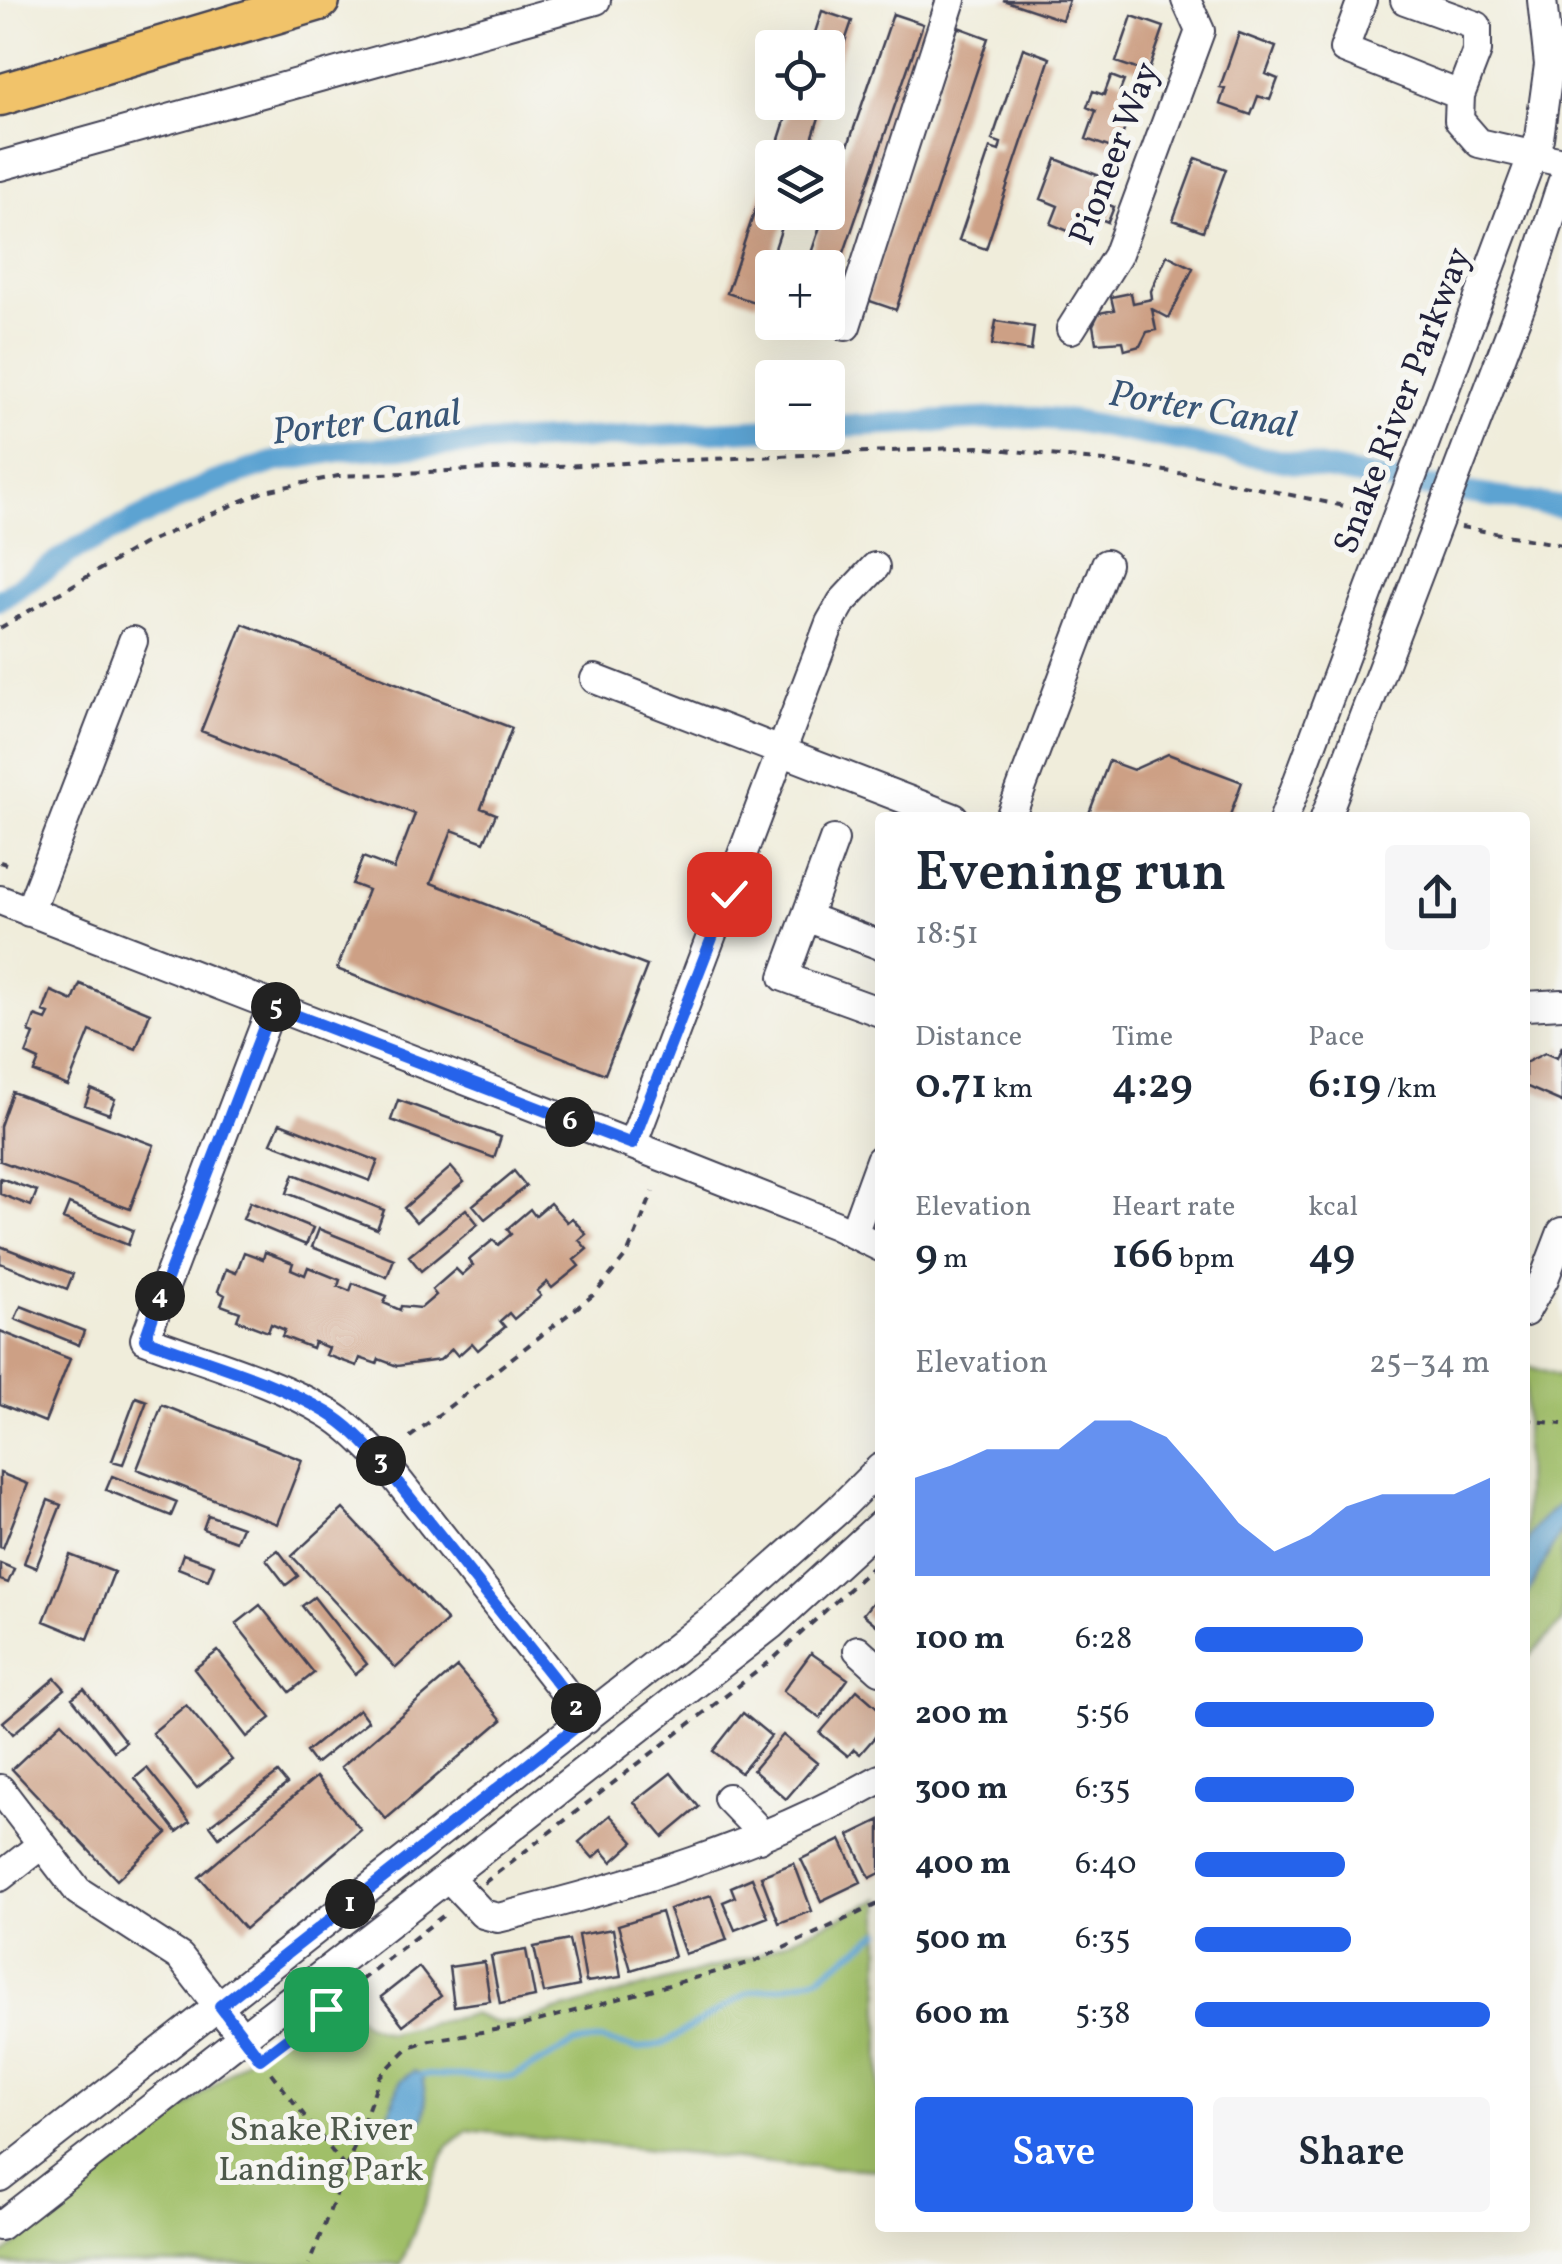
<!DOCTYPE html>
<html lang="en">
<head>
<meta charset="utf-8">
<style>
  :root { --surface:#fff; --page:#f6f6f7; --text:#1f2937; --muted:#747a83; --accent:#2563eb }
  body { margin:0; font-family:Vollkorn,serif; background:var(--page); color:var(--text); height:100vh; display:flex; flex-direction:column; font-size:38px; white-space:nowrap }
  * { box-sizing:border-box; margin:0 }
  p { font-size:32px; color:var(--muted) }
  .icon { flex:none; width:55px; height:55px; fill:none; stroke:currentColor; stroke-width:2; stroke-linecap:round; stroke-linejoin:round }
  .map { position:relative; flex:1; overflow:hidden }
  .drawer { position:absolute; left:875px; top:812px; width:655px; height:1420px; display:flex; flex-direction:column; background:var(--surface); border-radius:10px; box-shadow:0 10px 40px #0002 }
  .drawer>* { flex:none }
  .buttons { position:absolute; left:755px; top:30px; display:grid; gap:20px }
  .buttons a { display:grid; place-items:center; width:90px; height:90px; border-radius:10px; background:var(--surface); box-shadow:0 10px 40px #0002; font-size:50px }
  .pin { position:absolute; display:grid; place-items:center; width:85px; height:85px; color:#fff; margin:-42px; border-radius:20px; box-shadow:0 5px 15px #0006 }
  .km { position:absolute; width:50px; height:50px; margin:-25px; border-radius:50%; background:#222; color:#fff; font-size:28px; line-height:50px; text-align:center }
  .round { display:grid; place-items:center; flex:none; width:105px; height:105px; border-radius:10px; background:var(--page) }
  .headline { display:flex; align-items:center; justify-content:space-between; height:170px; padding:0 40px }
  h1 { font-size:55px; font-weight:600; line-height:75px }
  .stats { display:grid; grid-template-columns:repeat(3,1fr); gap:15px; height:170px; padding:10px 40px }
  .stats div { display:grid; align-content:center }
  .stats b { font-size:42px; font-weight:600 }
  .stats small { font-size:28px; font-weight:400 }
  .stats p { font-size:28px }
  .chart { height:280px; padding:20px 40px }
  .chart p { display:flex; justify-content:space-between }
  .chart svg { width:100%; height:180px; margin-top:10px; fill:var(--accent); opacity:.7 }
  .action { display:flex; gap:20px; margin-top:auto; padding:20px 40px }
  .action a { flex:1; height:115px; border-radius:10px; background:var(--accent); color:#fff; font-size:40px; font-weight:600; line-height:115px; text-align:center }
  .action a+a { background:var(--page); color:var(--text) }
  ul { padding:0 40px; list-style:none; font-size:32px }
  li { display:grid; grid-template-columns:160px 120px 1fr; align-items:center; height:75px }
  li i { height:25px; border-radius:12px; background:var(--accent) }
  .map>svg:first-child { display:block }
  .green { fill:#a0bf68; stroke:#617052; stroke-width:2.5 }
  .water { fill:#5ba3d2; stroke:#3e6286; stroke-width:2.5 }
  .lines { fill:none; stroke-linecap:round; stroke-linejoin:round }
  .stream { stroke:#5ba3d2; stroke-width:6 }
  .canal { stroke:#5ba3d2; stroke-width:22 }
  .building { fill:#cda085 }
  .minor-casing { stroke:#414053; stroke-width:32 }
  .highway-casing { stroke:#414053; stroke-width:45 }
  .path { stroke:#414053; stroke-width:4; stroke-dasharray:8 8; stroke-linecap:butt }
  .minor { stroke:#fff; stroke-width:28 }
  .highway { stroke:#f1c36a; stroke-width:40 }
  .route-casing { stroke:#fff; stroke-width:20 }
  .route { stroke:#2563eb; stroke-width:12 }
  .labels { text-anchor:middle; stroke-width:10; stroke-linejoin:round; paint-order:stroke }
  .street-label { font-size:35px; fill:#22223b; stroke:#f6f6f2 }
  .park-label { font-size:35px; fill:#4e594b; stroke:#f6f6f2 }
  .water-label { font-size:38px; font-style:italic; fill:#395677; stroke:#f6f6f2 }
</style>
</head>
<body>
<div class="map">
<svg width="1562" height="2264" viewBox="0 0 1562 2264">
  <rect width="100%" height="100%" fill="#f6f6f2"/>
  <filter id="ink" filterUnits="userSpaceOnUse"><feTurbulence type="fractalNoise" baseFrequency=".01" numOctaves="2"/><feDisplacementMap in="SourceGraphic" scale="20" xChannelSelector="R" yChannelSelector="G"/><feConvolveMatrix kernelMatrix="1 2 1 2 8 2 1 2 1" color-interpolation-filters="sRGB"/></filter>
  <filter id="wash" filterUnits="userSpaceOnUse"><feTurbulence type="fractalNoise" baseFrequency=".0048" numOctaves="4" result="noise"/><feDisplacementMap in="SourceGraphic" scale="40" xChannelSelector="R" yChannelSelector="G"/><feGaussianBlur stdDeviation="2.25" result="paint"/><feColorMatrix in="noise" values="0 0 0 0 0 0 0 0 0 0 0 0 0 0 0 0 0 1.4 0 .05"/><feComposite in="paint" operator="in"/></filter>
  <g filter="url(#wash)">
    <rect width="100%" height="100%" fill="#f0eddb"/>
    <path class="green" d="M1525,1365l37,13v244l-37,38z
      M880,1899v271l-89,-5 -323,-35 -21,17 -46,117h-401v-7l330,-266 35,33 23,9 85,-19 20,8 20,1 242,-67z"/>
    <path class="water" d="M1562,1503v25l-37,71c0,-49 -8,-65 37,-96z
      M414,2071l8,4 4,28 -1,13 -5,9 -24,-2 -6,-12 10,-30z"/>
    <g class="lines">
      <path class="stream" d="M422,2075l91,2 63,-34 26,-3 35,9 26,-5 87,-52 37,-6 33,-10 60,-44"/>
      <path class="canal" d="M828,427l194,-10 51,4 311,59 178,27
        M0,600l74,-50 135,-66 65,-22 72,-12 426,-21"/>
    </g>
    <g id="blocks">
      <path class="building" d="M1003,0h66l-7,20z
        M822,11l30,10 -24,70v-43h-18z
        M893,14l30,10 -95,275v-31h-22l19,-56h3v-8z
        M1132,16l32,11 -16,46 -32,-11z
        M958,27l30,11 -92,272 -29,-10z
        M1239,33l37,14 -10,27 12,5 -8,21 -12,-4 -7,19 -31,-11 5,-16 -5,-1z
        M1023,48l27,10 -64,191 -27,-9 31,-92 9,3 2,-8 -9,-3z
        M1111,76l13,5 -4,10 16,6 -19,53 -31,-11 10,-28 -9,-4 6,-16 11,4z
        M791,102h33l-18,56h-33z
        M1196,158l30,11 -23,62 -30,-11z
        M1056,159l54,21 -8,22 12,5 -6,15 -17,-7 -8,22 -32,-13 7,-18 -17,-7z
        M772,160v52h15l-30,91 -30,-10z
        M1167,255l26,13 -24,50 -17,-9 4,21 -9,2 -7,14 -15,4 -2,-9 -27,2 -3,-18 6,-12 15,-3 -3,-13 20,-4 2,10 19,-4 -1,-8z
        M996,321l38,6 -3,24 -39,-6z
        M243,624l269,104 -31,80 15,6 -12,28 -32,-12 -21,53 216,83 -42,108 -268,-105 31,-79 -16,-6 11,-27 31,12 21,-55 -214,-83z
        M1168,754l74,28 -13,36 -141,-2 21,-55 24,9z
        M80,984l70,29 -14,36 -46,-18 -22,55 -34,-14 5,-12 -13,-6 8,-20 -5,-2 6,-16 11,4 3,-6 -6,-2 8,-21 22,10z
        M1562,1046v56l-37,-16v-23l20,-10 12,5z
        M91,1089l24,10 -6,15 -24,-9z
        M12,1092l142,53 -24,64 -130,-48v-35z
        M398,1100l103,37 -7,21 -103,-38z
        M280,1123l98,38 -8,20 -99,-38z
        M451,1167l13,15 -48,40 -12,-14z
        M514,1171l12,15 -41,33 -12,-14z
        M294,1174l90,36 -7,19 -90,-36z
        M0,1178l37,13 -6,15 -31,-12z
        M250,1202l63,26 -7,17 -63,-26z
        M550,1203l17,19 5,-4 14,16 -7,6 8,9 -13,11 5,6 -27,22 -5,-6 -10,9 4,5 -27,23 -5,-6 -9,8 5,6 -27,23 -6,-7 -14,13 -6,-7 -12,11 -43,6 -18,-7 -2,5 -17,-6 -3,8 -31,-11 3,-7 -15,-6 -2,6 -30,-12 3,-6 -14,-6 -3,8 -31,-12 3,-8 -19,-7 4,-10 -7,-4 8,-22 10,4 8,-21 19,7 2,-7 28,11 -2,6 14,6 3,-8 32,13 -2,6 12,5 3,-8 34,13 -3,7 16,7 1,-4 20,2 15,-13 -4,-5 24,-21 6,6 11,-10 -4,-5 24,-20 5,5 13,-11 -4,-5 23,-20 5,7z
        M69,1204l64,26 -5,15 -65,-26z
        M466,1209l12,15 -57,47 -12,-15z
        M319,1229l75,30 -7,18 -75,-30z
        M0,1246l73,28 -6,15 -67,-26z
        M21,1306l63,25 -5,14 -64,-26z
        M0,1331l70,28 -25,63 -45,-18z
        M136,1397l11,4 -24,63 -11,-3z
        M162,1405l140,55 -25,64 -140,-55z
        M0,1473l28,11 -25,64 -3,-1z
        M112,1476l65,26 -6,14 -65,-26z
        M48,1500l13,5 -25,63 -12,-5z
        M343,1509l104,112 -51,47 -104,-112z
        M208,1515l34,12 -6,14 -33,-12z
        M278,1550l20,26 -12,9 -20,-26z
        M183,1554l31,11 -6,15 -30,-12z
        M70,1555l44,17 -26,67 -44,-18z
        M0,1563l14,6 -6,14 -8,-3z
        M880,1593v35l-17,-14z
        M314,1597l53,67 -12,10 -53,-68z
        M260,1605l54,68 -24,19 -54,-68z
        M218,1651l53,67 -24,19 -53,-68z
        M811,1653l37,26 -28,39 -37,-27z
        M457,1667l45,53 -116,99 -45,-52z
        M55,1678l10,11 -52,45 -10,-12z
        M84,1689l42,53 -12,9 -42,-53z
        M857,1690l23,20v21l-20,23 -6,-5 -6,7 -28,-23z
        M186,1705l46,55 -35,28 -45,-55z
        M359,1709l9,12 -53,43 -9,-12z
        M743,1713l28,23 -30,37 -28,-22z
        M62,1722l105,111 -50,47 -105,-111z
        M783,1735l34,28 -31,36 -33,-29z
        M147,1768l43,54 -13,10 -42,-54z
        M278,1773l9,11 -68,53 -9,-12z
        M671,1773l28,34 -36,30 -29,-35z
        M316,1777l45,53 -116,99 -46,-52z
        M610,1815l24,27 -22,20 -10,-12 -9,8 -14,-16z
        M880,1820v53l-10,5 -21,-43z
        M841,1840l20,42 -40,19 -20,-42z
        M794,1863l18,48 -33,12 -18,-47z
        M752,1878l16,39 -33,13 -12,-28 12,-5 -4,-10z
        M711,1895l16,45 -42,14 -16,-45z
        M661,1912l13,45 -43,13 -13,-45z
        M613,1929l8,48 -35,5 -8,-47z
        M569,1940l10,46 -35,7 -10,-46z
        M526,1950l9,47 -35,7 -9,-48z
        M484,1962l6,39 -36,5 -5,-39z
        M419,1967l22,29 -38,29 -22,-28z"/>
    </g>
  </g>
  <g filter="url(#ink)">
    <use href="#blocks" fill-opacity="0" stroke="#414053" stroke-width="2.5"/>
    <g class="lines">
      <defs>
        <path id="minor" d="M1362,0l-18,49 116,46 17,-44v-25l-72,-26
          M1460,95l-1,25 20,23 83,19
          M0,166l596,-166
          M846,326l105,-326
          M1071,329l46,-73 83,-225 -14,-31
          M595,679l359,139
          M1010,818l96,-254
          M1284,818l255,-680 10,-73 -7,-65
          M1325,818l204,-534 33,-101
          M834,840l-50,137 96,35
          M0,900l666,258 169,67 45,22
          M29,912l104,-271
          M806,917l74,28
          M272,1006l-127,333c60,23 127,40 183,74 20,12 36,29 53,46l205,260
          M1525,1006l37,-2
          M632,1145l198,-522 12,-21 33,-35
          M853,1234l27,-74
          M1525,1312l19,-33 18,-47
          M858,1650l22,20
          M0,1789l78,102 102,66 63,81
          M728,1798l25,26 6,14
          M0,1877l41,-32
          M449,1878l34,36 15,4c133,-33 263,-72 382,-139
          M0,2177l738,-578 100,-89 42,-42
          M0,2226l771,-601 109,-100"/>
        <path id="highway" d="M0,95l319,-95"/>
      </defs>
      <use href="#minor" class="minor-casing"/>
      <use href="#highway" class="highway-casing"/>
      <path class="path" d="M1461,527l101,18
        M0,628l143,-84 122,-53 73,-15 640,-29 126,14 105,17 164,34
        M0,862l6,2
        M1525,1420l37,4
        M410,1437l186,-144 32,-40 25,-61
        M484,1883l288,-223 104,-96
        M260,2059l189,-148
        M261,2060l85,109 -37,95
        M346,2169l34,-93 29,-29 21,-7 90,-14 236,-65 124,-58"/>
      <use href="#minor" class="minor"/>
      <use href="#highway" class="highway"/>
    </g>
  </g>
  <g class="lines" filter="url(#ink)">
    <defs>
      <path id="route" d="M326,2009l-66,50 -40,-53 366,-287 -206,-259c-16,-18 -32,-35 -52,-47 -56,-34 -123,-51 -183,-74l12,-34 115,-299 360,138 97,-250"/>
    </defs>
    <use href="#route" class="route-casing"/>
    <use href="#route" class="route"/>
  </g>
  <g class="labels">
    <g class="street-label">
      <text transform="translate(1113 153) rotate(-69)" y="12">Pioneer Way</text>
      <text transform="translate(1401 400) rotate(-69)" y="12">Snake River Parkway</text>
    </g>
    <g class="park-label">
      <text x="321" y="2140">Snake River<tspan x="321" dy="40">Landing Park</tspan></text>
    </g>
    <g class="water-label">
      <text transform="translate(1203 408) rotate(10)" y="13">Porter Canal</text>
      <text transform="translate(366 421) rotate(-6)" y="13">Porter Canal</text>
    </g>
  </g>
</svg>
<div class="buttons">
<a><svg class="icon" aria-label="locate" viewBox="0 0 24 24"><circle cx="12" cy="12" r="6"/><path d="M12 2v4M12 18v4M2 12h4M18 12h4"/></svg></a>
<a><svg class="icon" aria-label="layers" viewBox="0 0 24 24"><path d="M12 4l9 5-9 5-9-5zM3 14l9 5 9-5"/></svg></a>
<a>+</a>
<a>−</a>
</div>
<div class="pin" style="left:326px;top:2009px;background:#1e9e55"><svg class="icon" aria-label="arrive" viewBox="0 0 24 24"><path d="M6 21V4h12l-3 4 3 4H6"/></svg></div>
<div class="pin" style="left:729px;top:894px;background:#d93025"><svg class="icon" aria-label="check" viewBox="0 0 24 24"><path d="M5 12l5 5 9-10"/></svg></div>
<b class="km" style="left:350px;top:1904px">1</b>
<b class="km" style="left:576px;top:1708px">2</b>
<b class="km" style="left:381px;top:1461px">3</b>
<b class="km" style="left:160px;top:1296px">4</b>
<b class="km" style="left:276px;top:1007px">5</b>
<b class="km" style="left:570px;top:1122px">6</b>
<section class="drawer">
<div class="headline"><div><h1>Evening run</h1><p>18:51</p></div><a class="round"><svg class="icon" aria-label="share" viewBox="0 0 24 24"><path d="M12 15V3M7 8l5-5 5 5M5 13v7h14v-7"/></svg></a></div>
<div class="stats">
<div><p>Distance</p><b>0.71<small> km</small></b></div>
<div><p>Time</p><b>4:29</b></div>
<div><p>Pace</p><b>6:19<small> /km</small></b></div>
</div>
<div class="stats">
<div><p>Elevation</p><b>9<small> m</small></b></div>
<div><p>Heart rate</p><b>166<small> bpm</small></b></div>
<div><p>kcal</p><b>49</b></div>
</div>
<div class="chart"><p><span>Elevation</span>25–34 m</p>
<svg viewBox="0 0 160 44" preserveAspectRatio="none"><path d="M0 44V20L10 17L20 13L30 13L40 13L50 6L60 6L70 10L80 20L90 31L100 38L110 34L120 27L130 24L140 24L150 24L160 20V44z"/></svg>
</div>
<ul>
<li><b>100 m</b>6:28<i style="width:57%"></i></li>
<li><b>200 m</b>5:56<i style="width:81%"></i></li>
<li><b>300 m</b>6:35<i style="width:54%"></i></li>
<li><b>400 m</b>6:40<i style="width:51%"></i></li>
<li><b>500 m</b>6:35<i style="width:53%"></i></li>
<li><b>600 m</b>5:38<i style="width:100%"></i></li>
</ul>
<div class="action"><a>Save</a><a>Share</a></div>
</section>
</div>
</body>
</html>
